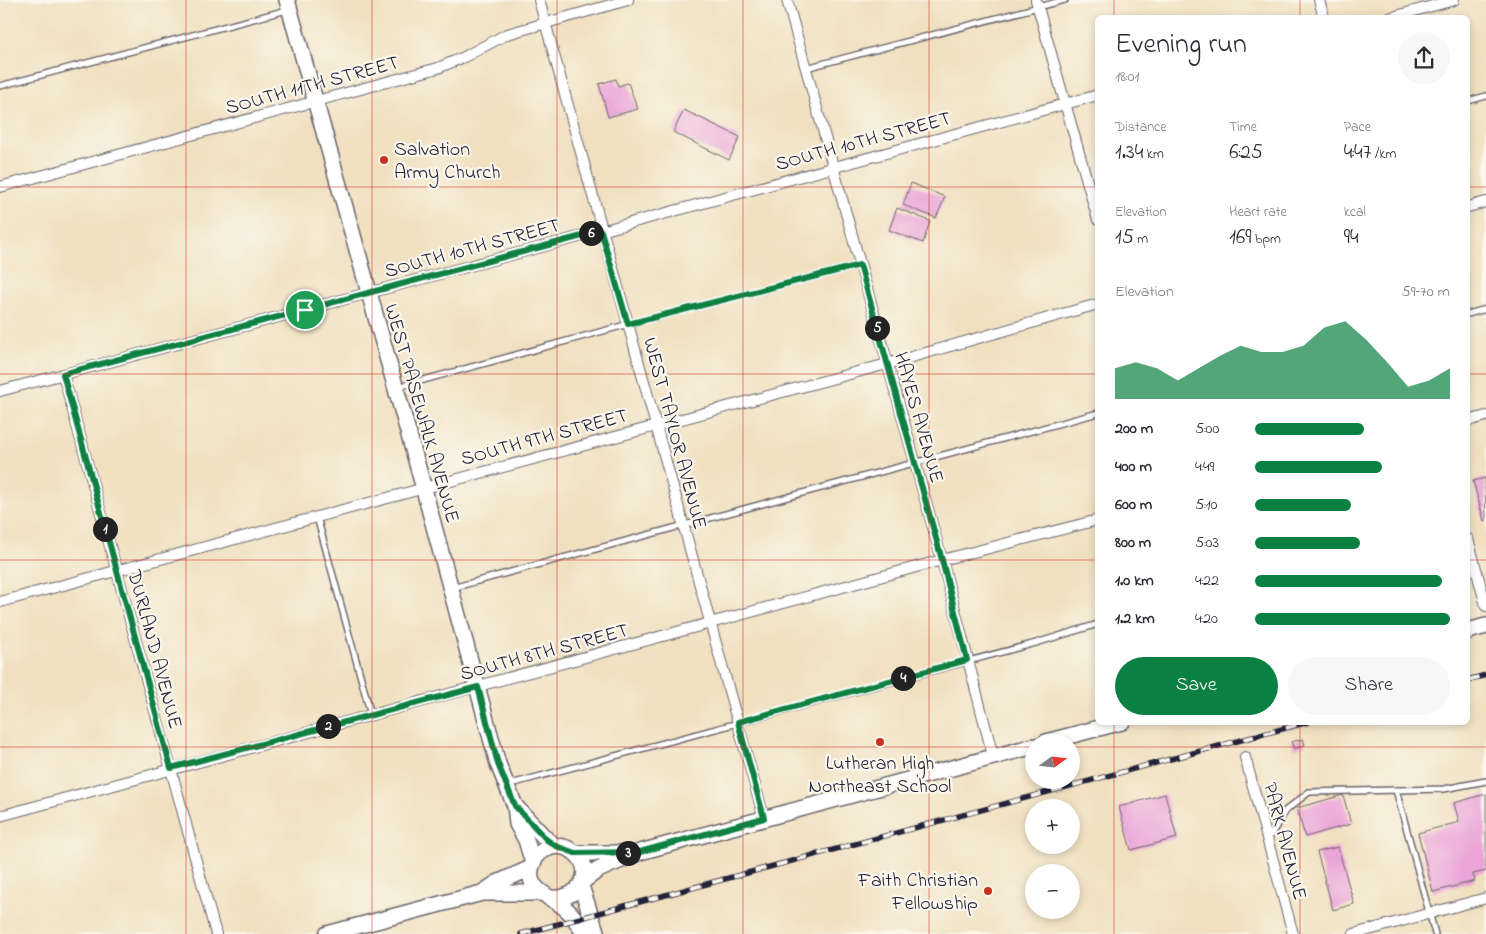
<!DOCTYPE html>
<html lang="en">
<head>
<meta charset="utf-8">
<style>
  :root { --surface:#fff; --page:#f7f7f7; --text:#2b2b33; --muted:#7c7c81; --accent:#0b8043 }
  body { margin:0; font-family:"Indie Flower",sans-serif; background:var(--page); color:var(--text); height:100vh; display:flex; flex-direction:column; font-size:19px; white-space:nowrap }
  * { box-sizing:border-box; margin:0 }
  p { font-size:16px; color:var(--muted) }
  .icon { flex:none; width:28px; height:28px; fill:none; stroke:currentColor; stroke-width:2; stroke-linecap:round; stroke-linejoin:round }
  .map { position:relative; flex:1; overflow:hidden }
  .side { position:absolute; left:1095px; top:15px; width:375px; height:710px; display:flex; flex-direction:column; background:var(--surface); border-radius:8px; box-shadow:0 2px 8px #0003 }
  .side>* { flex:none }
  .needle { width:32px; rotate:75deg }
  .tools { position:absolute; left:1025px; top:734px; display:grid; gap:10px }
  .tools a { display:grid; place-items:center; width:55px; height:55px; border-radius:50%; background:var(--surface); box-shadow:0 2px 8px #0003; font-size:25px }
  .pin { position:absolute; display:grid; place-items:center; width:42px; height:42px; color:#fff; margin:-21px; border:2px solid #fff; border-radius:50%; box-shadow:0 1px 5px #0007 }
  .km { position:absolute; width:25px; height:25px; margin:-12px; border-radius:50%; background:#222; color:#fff; font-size:14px; line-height:25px; text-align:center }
  .round { display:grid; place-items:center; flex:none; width:52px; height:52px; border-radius:26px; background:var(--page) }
  .summary { display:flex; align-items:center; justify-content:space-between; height:85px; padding:0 20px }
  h1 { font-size:28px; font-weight:600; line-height:38px }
  .stats { display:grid; grid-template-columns:repeat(3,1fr); gap:8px; height:85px; padding:5px 20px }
  .stats div { display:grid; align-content:center }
  .stats b { font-size:21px; font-weight:600 }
  .stats small { font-size:14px; font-weight:400 }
  .stats p { font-size:14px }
  .chart { height:140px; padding:10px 20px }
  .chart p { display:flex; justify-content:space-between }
  .chart svg { width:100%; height:90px; margin-top:5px; fill:var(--accent); opacity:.7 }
  .cta { display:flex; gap:10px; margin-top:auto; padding:10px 20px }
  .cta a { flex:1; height:58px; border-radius:30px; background:var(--accent); color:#fff; font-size:20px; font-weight:600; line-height:58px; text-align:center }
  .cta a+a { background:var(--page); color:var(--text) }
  ul { padding:0 20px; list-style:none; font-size:16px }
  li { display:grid; grid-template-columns:80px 60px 1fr; align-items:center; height:38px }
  li i { height:12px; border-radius:6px; background:var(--accent) }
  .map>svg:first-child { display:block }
  .building { fill:#eaa4d7 }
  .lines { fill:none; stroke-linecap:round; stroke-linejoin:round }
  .lane-casing { stroke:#6a646a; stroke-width:8 }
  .street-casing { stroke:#6a646a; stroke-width:12 }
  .secondary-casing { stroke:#6a646a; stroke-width:18 }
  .lane { stroke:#fff; stroke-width:5 }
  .street { stroke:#fff; stroke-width:10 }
  .secondary { stroke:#fff; stroke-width:15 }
  .rail-casing { stroke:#22223b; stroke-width:5.5 }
  .rail { stroke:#fbf7ec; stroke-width:4; stroke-dasharray:11; stroke-linecap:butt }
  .route-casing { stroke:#fff; stroke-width:10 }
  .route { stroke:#0b8043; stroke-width:6 }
  .grid { fill:none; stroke:#c8321e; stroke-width:1; stroke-opacity:0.55 }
  .poi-dot { fill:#c8321e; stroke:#fbf7ec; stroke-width:2 }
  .labels { text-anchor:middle; stroke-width:4.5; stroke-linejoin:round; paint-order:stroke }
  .street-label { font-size:20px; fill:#22223b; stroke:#fbf7ec }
  .poi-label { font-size:20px; fill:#22223b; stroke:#fbf7ec; text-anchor:start }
</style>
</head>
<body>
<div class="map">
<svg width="1486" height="934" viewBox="0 0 1486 934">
  <rect width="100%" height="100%" fill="#fbf7ec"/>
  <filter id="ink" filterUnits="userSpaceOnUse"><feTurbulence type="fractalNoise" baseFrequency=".02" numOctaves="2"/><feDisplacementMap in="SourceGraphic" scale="10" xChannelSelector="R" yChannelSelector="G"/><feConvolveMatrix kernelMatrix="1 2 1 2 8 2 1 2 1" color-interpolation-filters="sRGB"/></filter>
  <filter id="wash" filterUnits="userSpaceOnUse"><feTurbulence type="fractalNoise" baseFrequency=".0096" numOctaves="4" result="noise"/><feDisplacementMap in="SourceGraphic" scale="20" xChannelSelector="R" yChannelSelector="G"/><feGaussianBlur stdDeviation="1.12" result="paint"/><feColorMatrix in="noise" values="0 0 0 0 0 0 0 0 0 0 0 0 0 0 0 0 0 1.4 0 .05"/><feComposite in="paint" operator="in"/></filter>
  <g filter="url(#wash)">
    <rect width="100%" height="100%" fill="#f0e0c0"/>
    <g id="blocks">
      <path class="building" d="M616,79l2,7 10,-3 10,26 -30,8 -9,-33z
        M684,110l56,27 -11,23 -56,-28z
        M911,183l34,14 -9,21 -33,-13z
        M897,208l33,13 -7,22 -34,-13z
        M1485,478l1,43h-2l-11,-40z
        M1303,739l2,6 -11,4 -3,-7z
        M1165,794l12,44 -46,12 -12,-43z
        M1486,794v77l-13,3 2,7 -42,11 -15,-59 41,-11 -5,-19z
        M1343,795l8,29 -46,13 -8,-29z
        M1338,847l16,57 -21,6 -16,-58z"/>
    </g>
  </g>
  <g filter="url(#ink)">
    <use href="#blocks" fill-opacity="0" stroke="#6a646a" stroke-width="1"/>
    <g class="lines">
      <defs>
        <path id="lane" d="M806,68l259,-68
          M0,86l287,-76
          M1468,101l18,-5
          M1468,314l18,-5
          M398,387l231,-63 231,-59
          M317,517l54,198
          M452,588l646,-175
          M507,785l529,-142 62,-19
          M1396,790l39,144
          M1268,840l17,-29 24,-19 135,-3 42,-8"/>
        <path id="street" d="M539,0l225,818
          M787,0l155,560 51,196
          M1036,0l62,220
          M1319,0l5,18
          M1389,18l65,-18
          M0,187l438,-119 26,-11 43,-23 121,-34
          M1468,207l18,-5
          M63,374l153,560
          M0,391l601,-160 497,-136
          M1468,421l18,-5
          M1468,539l18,67
          M0,602l887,-238 211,-60
          M1245,757l48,177
          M0,816l942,-256 156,-40
          M1354,934l132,-36"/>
        <path id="secondary" d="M287,0l132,471 79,293 17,42 2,18 9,16 7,23
          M1468,631l18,-5
          M1046,742l76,-20
          M515,806l32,34 9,6
          M575,853h56
          M582,882l16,-12 42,-18 394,-106
          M581,886l16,48
          M482,893h59
          M549,898c29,4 49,-27 25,-46 -7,-5 -15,-7 -22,-5 -8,2 -15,7 -18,14 -14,29 17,34 32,48 8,6 13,16 18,25
          M327,934l155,-41 15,-10 34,-15"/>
      </defs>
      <use href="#lane" class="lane-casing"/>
      <use href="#street" class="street-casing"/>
      <use href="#secondary" class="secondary-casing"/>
      <use href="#lane" class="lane"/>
      <use href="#street" class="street"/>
      <use href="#secondary" class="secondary"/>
      <defs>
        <path id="rail" d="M1468,680l18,-5
          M521,934l787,-212"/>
      </defs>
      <use href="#rail" class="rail-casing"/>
      <use href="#rail" class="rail"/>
    </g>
  </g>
  <g class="lines" filter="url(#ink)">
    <defs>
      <path id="route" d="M601,231l27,93 232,-59 82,295 25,100 -229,62 26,96 -124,34 -65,1 -19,-7 -9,-6 -32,-34 -17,-42 -20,-77 -307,81 -108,-394z"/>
    </defs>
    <use href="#route" class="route-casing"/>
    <use href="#route" class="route"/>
  </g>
  <path class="grid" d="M186,0v934M372,0v934M557,0v934M743,0v934M929,0v934M1114,0v18M1300,0v18M0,187h1098M1468,187h18M0,374h1098M1468,374h18M0,560h1098M1468,560h18M1114,722v212M1300,722v212M0,747h1034M1071,747h415"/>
  <g class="poi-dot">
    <circle cx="384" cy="160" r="5"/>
    <circle cx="880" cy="742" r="5"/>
    <circle cx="988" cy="891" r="5"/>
  </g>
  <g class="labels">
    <g class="street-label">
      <text transform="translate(312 84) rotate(-15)" y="7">SOUTH 11TH STREET</text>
      <text transform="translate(863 140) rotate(-15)" y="7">SOUTH 10TH STREET</text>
      <text transform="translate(472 247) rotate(-15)" y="7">SOUTH 10TH STREET</text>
      <text transform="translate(423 413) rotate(74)" y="7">WEST PASEWALK AVENUE</text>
      <text transform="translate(920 417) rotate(74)" y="7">HAYES AVENUE</text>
      <text transform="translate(676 433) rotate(75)" y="7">WEST TAYLOR AVENUE</text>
      <text transform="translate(544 436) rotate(-15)" y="7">SOUTH 9TH STREET</text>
      <text transform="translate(156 649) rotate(75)" y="7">DURLAND AVENUE</text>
      <text transform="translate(544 651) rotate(-15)" y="7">SOUTH 8TH STREET</text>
      <text transform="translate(1286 841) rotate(75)" y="7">PARK AVENUE</text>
    </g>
    <g class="poi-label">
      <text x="394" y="155">Salvation<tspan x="394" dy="23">Army Church</tspan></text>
      <text x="880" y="769" text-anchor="middle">Lutheran High<tspan x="880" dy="23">Northeast School</tspan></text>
      <text x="978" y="886" text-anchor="end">Faith Christian<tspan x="978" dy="23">Fellowship</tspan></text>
    </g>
  </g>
</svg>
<div class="tools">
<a><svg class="needle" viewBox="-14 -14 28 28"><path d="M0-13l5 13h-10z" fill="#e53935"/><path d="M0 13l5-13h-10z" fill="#7c7c81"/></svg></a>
<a>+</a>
<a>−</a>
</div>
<div class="pin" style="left:305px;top:310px;background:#1e9e55"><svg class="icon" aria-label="arrive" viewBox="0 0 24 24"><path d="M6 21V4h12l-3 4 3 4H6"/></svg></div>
<b class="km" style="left:105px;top:529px">1</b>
<b class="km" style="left:328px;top:726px">2</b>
<b class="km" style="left:628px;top:853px">3</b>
<b class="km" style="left:903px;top:678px">4</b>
<b class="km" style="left:877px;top:328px">5</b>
<b class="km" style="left:591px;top:233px">6</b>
<section class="side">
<div class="summary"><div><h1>Evening run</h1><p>18:01</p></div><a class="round"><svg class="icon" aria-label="share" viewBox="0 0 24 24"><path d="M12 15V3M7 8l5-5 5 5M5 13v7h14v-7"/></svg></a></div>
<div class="stats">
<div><p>Distance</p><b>1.34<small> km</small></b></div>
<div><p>Time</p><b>6:25</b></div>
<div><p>Pace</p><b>4:47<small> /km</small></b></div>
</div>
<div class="stats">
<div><p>Elevation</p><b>15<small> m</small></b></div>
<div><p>Heart rate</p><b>169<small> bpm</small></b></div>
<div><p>kcal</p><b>94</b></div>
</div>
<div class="chart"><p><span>Elevation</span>59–70 m</p>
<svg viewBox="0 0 160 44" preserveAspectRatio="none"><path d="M0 44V29L10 26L20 29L30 35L40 29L50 23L60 18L70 21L80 21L90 18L100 9L110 6L120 15L130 26L140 38L150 35L160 29V44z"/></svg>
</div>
<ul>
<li><b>200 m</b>5:00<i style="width:56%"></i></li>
<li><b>400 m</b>4:49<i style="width:65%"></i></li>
<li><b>600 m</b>5:10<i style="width:49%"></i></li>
<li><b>800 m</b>5:03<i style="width:54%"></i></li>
<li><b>1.0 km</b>4:22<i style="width:96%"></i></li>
<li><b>1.2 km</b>4:20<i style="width:100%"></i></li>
</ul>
<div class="cta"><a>Save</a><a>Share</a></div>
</section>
</div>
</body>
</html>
